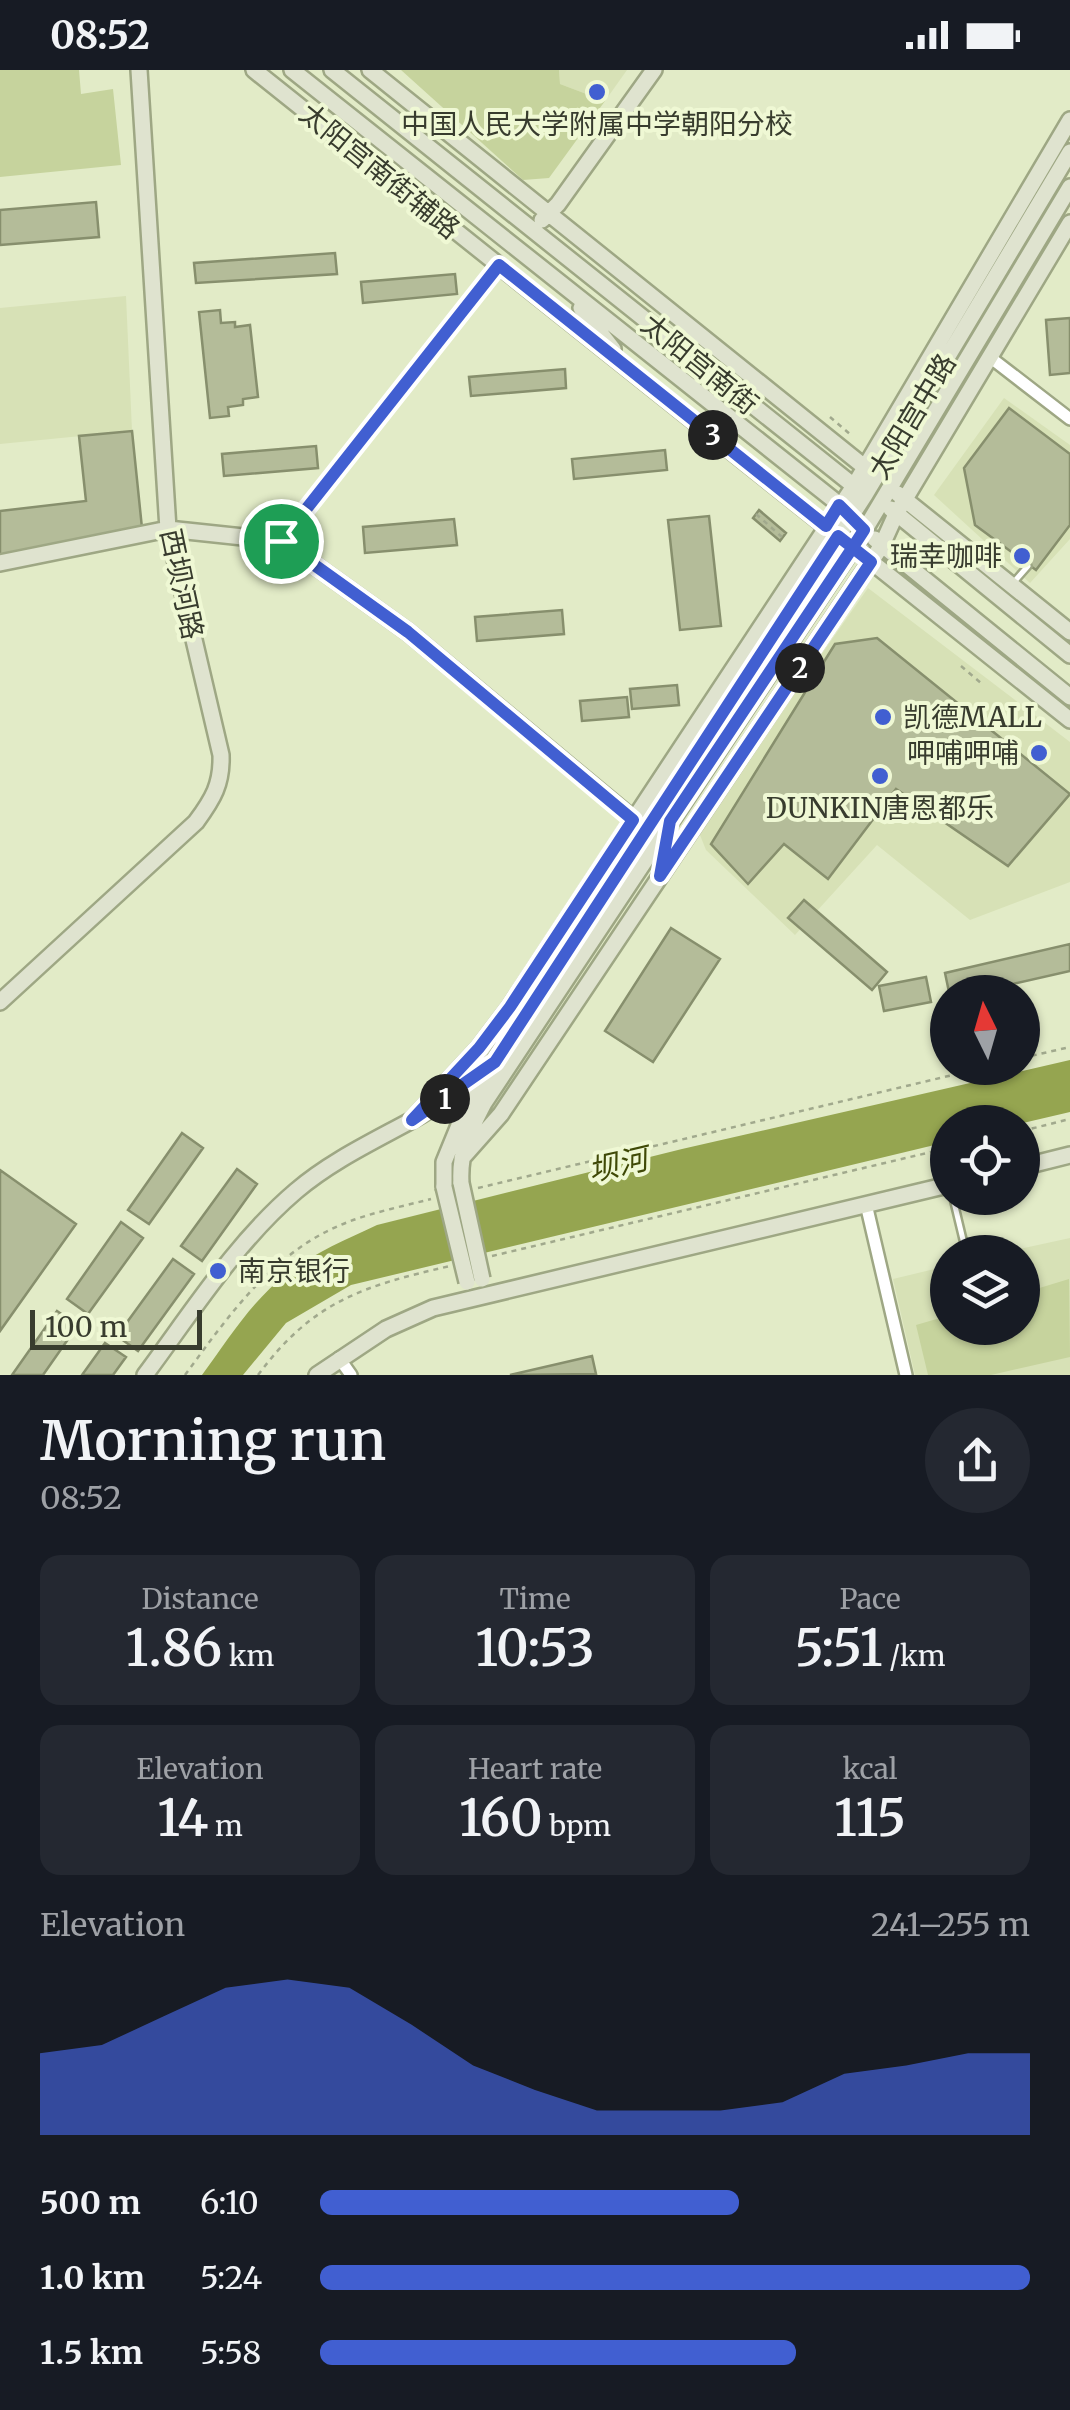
<!DOCTYPE html>
<html lang="en">
<head>
<meta charset="utf-8">
<style>
  :root { --surface:#171b24; --page:#242831; --text:#f1f3f6; --muted:#9ea1a6; --accent:#415fd1 }
  body { margin:0; font-family:Merriweather,"Noto Sans SC",serif; background:var(--page); color:var(--text); height:100vh; display:flex; flex-direction:column; font-size:38px; white-space:nowrap }
  * { box-sizing:border-box; margin:0 }
  p { font-size:32px; color:var(--muted) }
  .icon { flex:none; width:55px; height:55px; fill:none; stroke:currentColor; stroke-width:2; stroke-linecap:round; stroke-linejoin:round }
  .map { position:relative; height:1305px; overflow:hidden }
  .side { display:flex; flex-direction:column; background:var(--surface); flex:1 }
  .side>* { flex:none }
  .needle { width:65px; rotate:355deg }
  .controls { position:absolute; left:930px; top:905px; display:grid; gap:20px }
  .controls a { display:grid; place-items:center; width:110px; height:110px; border-radius:50%; background:var(--surface); box-shadow:0 2px 8px #0004; font-size:50px }
  .scale { position:absolute; left:30px; bottom:25px; width:172px; box-sizing:border-box; padding-left:10px; border:5px solid #383c2e; border-top:0; font-size:28px; line-height:35px; white-space:nowrap; color:#383c2e; -webkit-text-stroke:8px #eff8d4; paint-order:stroke }
  .pin { position:absolute; display:grid; place-items:center; width:85px; height:85px; color:#fff; margin:-42px; border:5px solid #fff; border-radius:50%; box-shadow:0 2px 10px #0007 }
  .km { position:absolute; width:50px; height:50px; margin:-25px; border-radius:50%; background:#222; color:#fff; font-size:28px; line-height:50px; text-align:center }
  .round { display:grid; place-items:center; flex:none; width:105px; height:105px; border-radius:52px; background:var(--page) }
  .head { display:flex; align-items:center; justify-content:space-between; height:170px; padding:0 40px }
  h1 { font-size:55px; font-weight:600; line-height:75px }
  .figures { display:grid; grid-template-columns:repeat(3,1fr); gap:15px; height:170px; padding:10px 40px }
  .figures div { display:grid; align-content:center; border-radius:20px; background:var(--page); text-align:center }
  .figures b { font-size:50px; font-weight:600 }
  .figures small { font-size:28px; font-weight:400 }
  .figures p { font-size:28px }
  .chart { height:280px; padding:20px 40px }
  .chart p { display:flex; justify-content:space-between }
  .chart svg { width:100%; height:180px; margin-top:10px; fill:var(--accent); opacity:.7 }
  ul { padding:0 40px; list-style:none; font-size:32px }
  li { display:grid; grid-template-columns:160px 120px 1fr; align-items:center; height:75px }
  li i { height:25px; border-radius:12px; background:var(--accent) }
  .status { display:flex; justify-content:space-between; align-items:center; height:70px; padding:0 50px; background:var(--surface); direction:ltr }
  .status svg { height:28px; fill:currentColor }
  .map>svg:first-child { display:block }
  .built { fill:#d7e1b6 }
  .green { fill:#c6d39d }
  .water { fill:#95a550 }
  .building { fill:#b4bc99; stroke:#878f6d; stroke-width:2.5 }
  .lines { fill:none; stroke-linecap:round; stroke-linejoin:round }
  .lane-casing { stroke:#9ea784; stroke-width:10 }
  .street-casing { stroke:#9ea784; stroke-width:16 }
  .secondary-casing { stroke:#9ea784; stroke-width:20 }
  .path { stroke:#a1a98d; stroke-width:2.5; stroke-dasharray:5 5; stroke-linecap:butt }
  .lane { stroke:#fff; stroke-width:5 }
  .street { stroke:#fff; stroke-width:11 }
  .secondary { stroke:#dfe3cf; stroke-width:15 }
  .secondary-bridge-casing { stroke:#9ea784; stroke-width:20; stroke-linecap:butt }
  .secondary-bridge { stroke:#dfe3cf; stroke-width:15 }
  .route-casing { stroke:#fff; stroke-width:20 }
  .route { stroke:#415fd1; stroke-width:12 }
  .poi-dot { fill:#415fd1; stroke:#eff8d4; stroke-width:4 }
  .labels { text-anchor:middle; stroke-width:8; stroke-linejoin:round; paint-order:stroke }
  .poi-label { font-size:28px; fill:#383c2e; stroke:#eff8d4 }
  .street-label { font-size:28px; fill:#383c2e; stroke:#eff8d4 }
  .water-label { font-size:30px; font-style:italic; fill:#3f4906; stroke:#eff8d4 }
</style>
</head>
<body>
<div class="status"><b>08:52</b><svg viewBox="0 0 49 12"><path d="M0 12V9h3v3zM5 12V6h3v6zM10 12V3h3v9zM15 12V0h3v12zM26 1h20v11H26zM47 4h2v5h-2z"/></svg></div>
<div class="map">
<svg width="1070" height="1305" viewBox="0 0 1070 1305">
  <rect width="100%" height="100%" fill="#e2ebc7"/>
  <path class="built" d="M559,0h68l-22,31 -45,-17z
    M126,226l6,135 -132,13v-136z
    M1004,328l66,47v94l-40,44 -96,-88z
    M868,518l202,154v140l-100,38 -93,-75 -82,90 -89,-85 -8,-20z
    M1070,1168v137h-155l-22,-96 54,-13 1,62h74v-76h-16z"/>
  <path class="green" d="M0,0h79l2,24 32,-5 8,76 -121,12z
    M401,0h158l1,14 45,17 -56,77 -26,2z
    M1069,1209l1,78 -79,18h-63l-12,-50 31,-9 1,12h74l1,-35z"/>
  <path class="water" d="M1070,990v52l-47,11 -75,-1 -1,20 -596,143 -65,38 -43,52h-41c26,-35 50,-75 86,-102 26,-20 59,-34 89,-48l305,-76z"/>
  <path class="building" d="M96,132l3,35 -99,8v-35z
    M335,183l2,21 -141,9 -2,-20z
    M455,204l2,20 -94,9 -2,-21z
    M220,240l1,13 14,-1v5l15,-2 8,72 -15,2v6l-15,2 1,9 -19,2 -11,-106z
    M1070,248v55l-20,2 -4,-55z
    M565,299l1,19 -95,8 -2,-19z
    M1009,338l61,46v71l-34,45 -61,-45 -11,-57z
    M132,361l10,97 -142,30v-47l86,-10 -7,-65z
    M316,376l2,22 -94,8 -2,-22z
    M665,380l2,20 -93,9 -2,-20z
    M759,440l27,23 -6,8 -27,-23z
    M709,446l12,110 -41,4 -12,-110z
    M454,449l3,26 -92,8 -2,-26z
    M562,540l2,24 -87,7 -2,-24z
    M877,568l193,156 -62,72 -112,-77 -68,90 -44,-35 -36,40 -37,-40 124,-200z
    M677,615l2,20 -47,4 -2,-20z
    M627,627l2,20 -47,4 -2,-20z
    M804,830l83,72 -15,18 -84,-72z
    M671,858l49,31 -67,103 -48,-31z
    M1070,874v27l-93,21h-28l-4,-19z
    M926,907l5,25 -47,9 -5,-25z
    M182,1063l21,15 -54,76 -21,-14z
    M237,1099l20,15 -55,77 -21,-15z
    M0,1100l76,54 -76,107z
    M121,1152l22,16 -55,76 -21,-15z
    M173,1189l21,15 -56,77 -21,-15z
    M57,1241l21,14 -35,50h-31z
    M105,1273l21,14 -13,18h-31z
    M592,1286l4,18 -86,1z"/>
  <g class="lines">
    <defs>
      <path id="lane" d="M1013,513l15,-17
        M953,1128l13,54"/>
      <path id="street" d="M991,288l79,61
        M281,471l218,-276
        M866,1134l40,171
        M339,1288l12,17"/>
      <path id="secondary" d="M254,0l579,462
        M292,0l553,439
        M332,0l527,420
        M370,0l502,403
        M542,150l16,-16 96,-134
        M581,238l32,41
        M898,424l172,138
        M891,439l179,146
        M875,469l195,158
        M863,485l207,165
        M0,493l168,-34 113,12 127,91 225,187
        M0,932l196,-180c17,-23 26,-38 25,-67l-53,-226 -29,-459
        M412,1050l67,-72 31,-41 344,-521 216,-366
        M462,1088l39,-44 381,-569 14,-31 174,-291
        M1022,1097l48,-12
        M461,1113c-2,-32 9,-53 23,-80l380,-572 206,-344
        M444,1117v-25l25,-61 396,-606 205,-343
        M145,1305c47,-63 91,-133 151,-184 35,-30 78,-50 118,-72 25,-14 47,-31 69,-48
        M317,1305l69,-46 47,-21 515,-123"/>
    </defs>
    <use href="#lane" class="lane-casing"/>
    <use href="#street" class="street-casing"/>
    <use href="#secondary" class="secondary-casing"/>
    <path class="path" d="M830,347l21,18
      M756,444l26,23
      M961,596l20,17
      M1022,988l48,-11
      M1022,1061l48,-12
      M478,1118l504,-120
      M492,1186l456,-108
      M185,1305c45,-61 89,-125 163,-153 26,-10 56,-16 83,-23
      M258,1305c55,-74 105,-89 192,-109"/>
    <use href="#lane" class="lane"/>
    <use href="#street" class="street"/>
    <use href="#secondary" class="secondary"/>
    <defs>
      <path id="secondary-bridge" d="M461,1113l21,96
        M444,1117l23,95"/>
    </defs>
    <use href="#secondary-bridge" class="secondary-bridge-casing"/>
    <use href="#secondary-bridge" class="secondary-bridge"/>
  </g>
  <g class="lines">
    <defs>
      <path id="route" d="M281,471l127,91 225,188 -123,187 -31,41 -67,72 83,-58 343,-526 33,26 -211,314 10,-55 183,-274 11,-17 -25,-25 -13,21 -327,-261 -218,276"/>
    </defs>
    <use href="#route" class="route-casing"/>
    <use href="#route" class="route"/>
  </g>
  <g class="poi-dot">
    <circle cx="597" cy="22" r="10"/>
    <circle cx="1022" cy="486" r="10"/>
    <circle cx="883" cy="647" r="10"/>
    <circle cx="1039" cy="683" r="10"/>
    <circle cx="880" cy="706" r="10"/>
    <circle cx="218" cy="1201" r="10"/>
  </g>
  <g class="labels">
    <g class="poi-label">
      <text x="597" y="64">中国人民大学附属中学朝阳分校</text>
      <text x="1002" y="496" text-anchor="end">瑞幸咖啡</text>
      <text x="903" y="657" text-anchor="start">凯德MALL</text>
      <text x="1019" y="693" text-anchor="end">呷哺呷哺</text>
      <text x="880" y="748">DUNKIN唐恩都乐</text>
      <text x="238" y="1211" text-anchor="start">南京银行</text>
    </g>
    <g class="street-label">
      <text transform="translate(380 101) rotate(39)" y="10">太阳宫南街辅路</text>
      <text transform="translate(700 294) rotate(39)" y="10">太阳宫南街</text>
      <text transform="translate(912 346) rotate(-59)" y="10">太阳宫中路</text>
      <text transform="translate(182 514) rotate(78)" y="10">西坝河路</text>
    </g>
    <g class="water-label">
      <text transform="translate(618 1095) rotate(-13)" y="10">坝河</text>
    </g>
  </g>
</svg>
<div class="controls">
<a><svg class="needle" viewBox="-14 -14 28 28"><path d="M0-13l5 13h-10z" fill="#e53935"/><path d="M0 13l5-13h-10z" fill="#9ea1a6"/></svg></a>
<a><svg class="icon" aria-label="locate" viewBox="0 0 24 24"><circle cx="12" cy="12" r="6"/><path d="M12 2v4M12 18v4M2 12h4M18 12h4"/></svg></a>
<a><svg class="icon" aria-label="layers" viewBox="0 0 24 24"><path d="M12 4l9 5-9 5-9-5zM3 14l9 5 9-5"/></svg></a>
</div>
<div class="scale">100 m</div>
<div class="pin" style="left:281px;top:471px;background:#1e9e55"><svg class="icon" aria-label="arrive" viewBox="0 0 24 24"><path d="M6 21V4h12l-3 4 3 4H6"/></svg></div>
<b class="km" style="left:445px;top:1029px">1</b>
<b class="km" style="left:800px;top:598px">2</b>
<b class="km" style="left:713px;top:365px">3</b>
</div>
<section class="side">
<div class="head"><div><h1>Morning run</h1><p>08:52</p></div><a class="round"><svg class="icon" aria-label="share" viewBox="0 0 24 24"><path d="M12 15V3M7 8l5-5 5 5M5 13v7h14v-7"/></svg></a></div>
<div class="figures">
<div><p>Distance</p><b>1.86<small> km</small></b></div>
<div><p>Time</p><b>10:53</b></div>
<div><p>Pace</p><b>5:51<small> /km</small></b></div>
</div>
<div class="figures">
<div><p>Elevation</p><b>14<small> m</small></b></div>
<div><p>Heart rate</p><b>160<small> bpm</small></b></div>
<div><p>kcal</p><b>115</b></div>
</div>
<div class="chart"><p><span>Elevation</span>241–255 m</p>
<svg viewBox="0 0 160 44" preserveAspectRatio="none"><path d="M0 44V24L10 22L20 15L30 8L40 6L50 8L60 17L70 27L80 33L90 38L100 38L110 38L120 36L130 29L140 27L150 24L160 24V44z"/></svg>
</div>
<ul>
<li><b>500 m</b>6:10<i style="width:59%"></i></li>
<li><b>1.0 km</b>5:24<i style="width:100%"></i></li>
<li><b>1.5 km</b>5:58<i style="width:67%"></i></li>
</ul>
</section>
</body>
</html>
